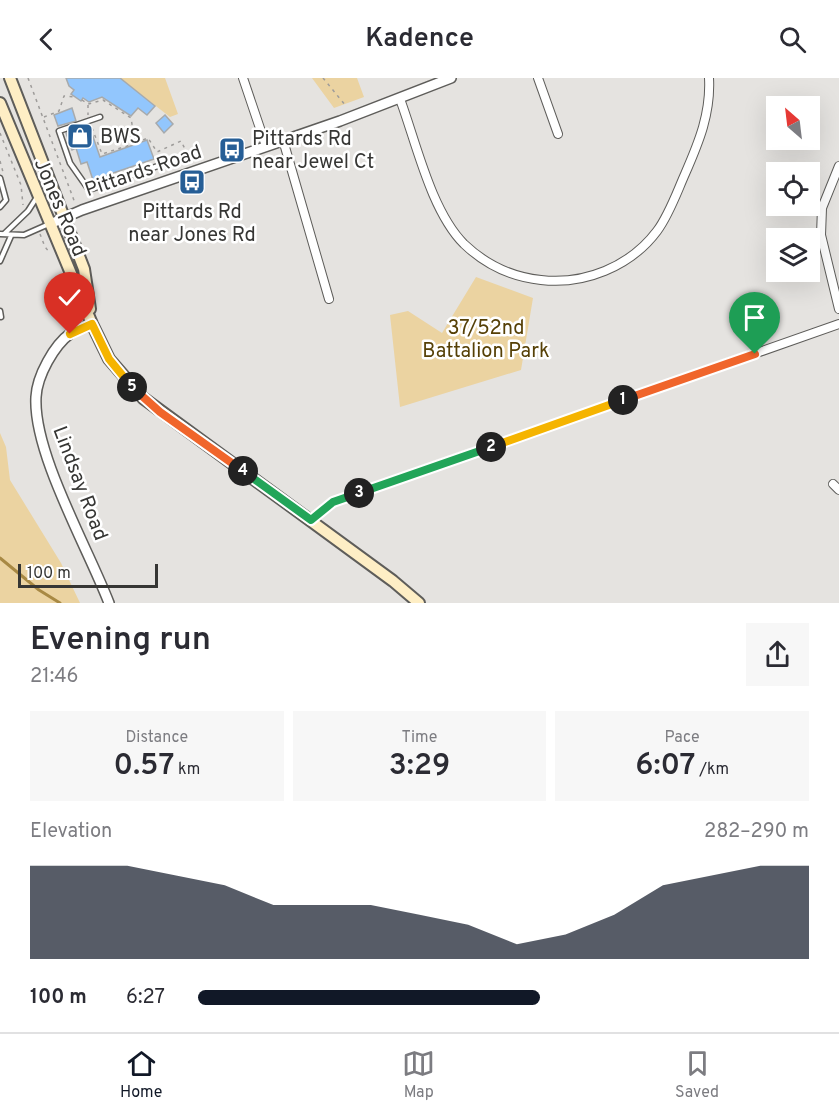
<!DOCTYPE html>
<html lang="en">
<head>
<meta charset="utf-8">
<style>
  :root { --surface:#fff; --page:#f7f7f7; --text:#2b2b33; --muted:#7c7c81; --line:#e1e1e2; --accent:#111827 }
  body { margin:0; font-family:Overpass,sans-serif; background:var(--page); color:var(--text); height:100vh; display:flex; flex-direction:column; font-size:22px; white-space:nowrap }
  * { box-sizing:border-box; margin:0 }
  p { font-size:20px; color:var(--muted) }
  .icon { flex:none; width:33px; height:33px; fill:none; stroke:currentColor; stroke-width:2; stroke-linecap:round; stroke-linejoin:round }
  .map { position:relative; height:525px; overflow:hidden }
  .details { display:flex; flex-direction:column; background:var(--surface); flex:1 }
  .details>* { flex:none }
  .needle { width:39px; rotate:332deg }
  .buttons { position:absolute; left:766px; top:18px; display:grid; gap:12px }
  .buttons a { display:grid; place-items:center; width:54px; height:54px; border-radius:0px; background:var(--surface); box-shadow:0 6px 24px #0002; font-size:30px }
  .scale { position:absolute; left:18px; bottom:15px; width:140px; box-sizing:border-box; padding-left:6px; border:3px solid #363634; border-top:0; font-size:16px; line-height:21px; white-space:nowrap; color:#363634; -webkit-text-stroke:4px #fff; paint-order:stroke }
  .pin { position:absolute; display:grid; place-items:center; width:51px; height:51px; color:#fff; margin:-62px -26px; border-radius:50% 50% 50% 0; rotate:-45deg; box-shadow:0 0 6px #0007 }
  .pin .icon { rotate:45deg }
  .km { position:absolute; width:30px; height:30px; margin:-15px; border-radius:50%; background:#222; color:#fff; font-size:16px; line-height:30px; text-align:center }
  .round { display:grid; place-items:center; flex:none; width:63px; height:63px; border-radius:0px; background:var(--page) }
  .head { display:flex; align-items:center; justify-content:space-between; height:102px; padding:0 30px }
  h1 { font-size:33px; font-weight:600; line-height:45px }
  .metrics { display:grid; grid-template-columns:repeat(3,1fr); gap:9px; height:102px; padding:6px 30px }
  .metrics div { display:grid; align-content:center; border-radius:0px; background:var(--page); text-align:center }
  .metrics b { font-size:30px; font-weight:600 }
  .metrics small { font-size:16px; font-weight:400 }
  .metrics p { font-size:16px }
  .chart { height:168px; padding:12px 30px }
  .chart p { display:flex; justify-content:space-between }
  .chart svg { width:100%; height:108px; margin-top:6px; fill:var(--accent); opacity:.7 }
  ul { padding:0 30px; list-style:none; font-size:20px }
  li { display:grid; grid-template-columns:96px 72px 1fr; align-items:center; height:45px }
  li i { height:15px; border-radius:8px; background:var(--accent) }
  header { display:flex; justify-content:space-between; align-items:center; height:78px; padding:0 30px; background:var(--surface); font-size:27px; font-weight:600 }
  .tab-bar { display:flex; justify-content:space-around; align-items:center; height:84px; border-top:2px solid var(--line); background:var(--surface); font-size:16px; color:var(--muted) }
  .tab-bar a { display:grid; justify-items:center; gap:3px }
  .tab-bar .selected { color:var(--accent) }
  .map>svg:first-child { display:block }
  .green { fill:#ebd3a1 }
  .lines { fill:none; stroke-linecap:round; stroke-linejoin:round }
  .stream { stroke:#a88944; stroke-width:3 }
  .building { fill:#92c6fd; stroke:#a7aaac; stroke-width:1.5 }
  .service-casing { stroke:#5e5d5a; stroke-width:7 }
  .minor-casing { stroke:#5e5d5a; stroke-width:10 }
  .tertiary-casing { stroke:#5e5d5a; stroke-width:12 }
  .secondary-casing { stroke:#5e5d5a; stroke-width:14 }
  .path { stroke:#9e9c9a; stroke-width:1.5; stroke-dasharray:3 4.5; stroke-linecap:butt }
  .service { stroke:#fff; stroke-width:4 }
  .minor { stroke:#fff; stroke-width:8 }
  .tertiary { stroke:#fff; stroke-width:9 }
  .secondary { stroke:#feeec5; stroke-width:10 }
  .split-1-casing { stroke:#fff; stroke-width:12 }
  .split-2-casing { stroke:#fff; stroke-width:12 }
  .split-3-casing { stroke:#fff; stroke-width:12 }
  .split-4-casing { stroke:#fff; stroke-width:12 }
  .split-5-casing { stroke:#fff; stroke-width:12 }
  .split-6-casing { stroke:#fff; stroke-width:12 }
  .split-1 { stroke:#f0652b; stroke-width:8 }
  .split-2 { stroke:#f5b400; stroke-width:8 }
  .split-3 { stroke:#22a559; stroke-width:8 }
  .split-4 { stroke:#22a559; stroke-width:8 }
  .split-5 { stroke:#f0652b; stroke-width:8 }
  .split-6 { stroke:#f5b400; stroke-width:8 }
  .labels { text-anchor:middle; stroke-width:5; stroke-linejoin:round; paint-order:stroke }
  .poi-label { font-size:20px; fill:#363634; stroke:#fff; text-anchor:start }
  .street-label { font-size:20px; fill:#363634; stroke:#fff }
  .park-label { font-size:20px; fill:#564006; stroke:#fff }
</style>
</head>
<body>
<header><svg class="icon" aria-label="back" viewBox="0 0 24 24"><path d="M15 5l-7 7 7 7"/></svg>Kadence<svg class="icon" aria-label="search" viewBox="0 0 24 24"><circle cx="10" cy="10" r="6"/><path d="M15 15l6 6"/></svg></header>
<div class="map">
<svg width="839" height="525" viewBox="0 0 839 525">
  <rect width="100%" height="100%" fill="#e5e3e0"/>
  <path class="green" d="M120,0h45l13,36 -8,3z
    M312,0h45l7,19 -30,11z
    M476,199l57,21 -12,72 -121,37 -10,-92 18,-4 34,22z
    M0,355l6,14 4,33 51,83 19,40h-80z"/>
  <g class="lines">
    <path class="stream" d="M0,480l39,32 21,13"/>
  </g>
  <path class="building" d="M66,0h54l35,28 -8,9 -9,-7 -7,8 -29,-19 -13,5 -6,-4 -2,3 -10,-7 3,-4 -5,-4z
    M72,30l4,13 -18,5 -4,-11z
    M165,37l8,9 -9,9 -8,-10z
    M89,47l11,32 47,-17 7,19 -61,21 -6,-18 -6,2 -5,-16 -4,2 -6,-17z"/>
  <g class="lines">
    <defs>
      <path id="service" d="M100,39l-41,14 11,32 19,27 86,-30
        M0,100l6,22 -6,7
        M0,156l24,1 25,-11
        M4,156l24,-23 9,-14
        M0,183l11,-25
        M0,233l1,6"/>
      <path id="minor" d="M243,0l23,68
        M538,0l20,56
        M400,21c16,43 31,112 64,145 21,20 48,33 77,36 43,5 89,-13 116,-49 12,-16 20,-39 28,-57 14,-32 26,-61 24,-96
        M283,62l46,159
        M839,88l-17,42 -1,27 18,74
        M833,406l6,6
        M311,442l22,-18 506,-178"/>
      <path id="tertiary" d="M50,146l32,-14 258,-89 111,-43
        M92,246c-7,3 -15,5 -21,9 -17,12 -34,43 -35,64 -3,56 52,151 73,206"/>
      <path id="secondary" d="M10,0l74,191 6,40
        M0,25l92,221 17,35 34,39 250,183 26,22"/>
    </defs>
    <use href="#service" class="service-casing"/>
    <use href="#minor" class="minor-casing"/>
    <use href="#tertiary" class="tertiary-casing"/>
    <use href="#secondary" class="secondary-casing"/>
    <path class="path" d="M28,0l47,125
      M323,0l23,28
      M82,22l6,4 15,-4 28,18 4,25 13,-5 9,14 24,-11 10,20
      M88,27v10
      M44,39l15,-6 5,-15 12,1
      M92,50l10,26 31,-10
      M0,55l21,52 2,20
      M0,83l3,11
      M40,156l5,13 5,6
      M63,204l10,30 -4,11"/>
    <use href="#service" class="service"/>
    <use href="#minor" class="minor"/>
    <use href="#tertiary" class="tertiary"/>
    <use href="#secondary" class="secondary"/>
  </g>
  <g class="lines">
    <defs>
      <path id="split-1" d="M623,322l132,-46"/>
      <path id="split-2" d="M491,369l132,-47"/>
      <path id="split-3" d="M359,415l132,-46"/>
      <path id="split-4" d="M243,393l68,49 22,-18 26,-9"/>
      <path id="split-5" d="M132,309l28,25 83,59"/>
      <path id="split-6" d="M70,256l22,-10 17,35 23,28"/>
    </defs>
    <use href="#split-1" class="split-1-casing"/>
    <use href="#split-2" class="split-2-casing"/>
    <use href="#split-3" class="split-3-casing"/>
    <use href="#split-4" class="split-4-casing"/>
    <use href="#split-5" class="split-5-casing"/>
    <use href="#split-6" class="split-6-casing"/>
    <use href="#split-1" class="split-1"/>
    <use href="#split-2" class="split-2"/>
    <use href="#split-3" class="split-3"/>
    <use href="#split-4" class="split-4"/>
    <use href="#split-5" class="split-5"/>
    <use href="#split-6" class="split-6"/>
  </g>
  <defs>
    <symbol id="shop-square" viewBox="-11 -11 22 22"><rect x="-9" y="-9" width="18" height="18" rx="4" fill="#265e96" stroke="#fff"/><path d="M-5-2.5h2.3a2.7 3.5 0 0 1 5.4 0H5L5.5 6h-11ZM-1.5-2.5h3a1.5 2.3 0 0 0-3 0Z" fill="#fff"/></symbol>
    <symbol id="bus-square" viewBox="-11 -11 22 22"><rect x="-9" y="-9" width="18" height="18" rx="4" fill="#265e96" stroke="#fff"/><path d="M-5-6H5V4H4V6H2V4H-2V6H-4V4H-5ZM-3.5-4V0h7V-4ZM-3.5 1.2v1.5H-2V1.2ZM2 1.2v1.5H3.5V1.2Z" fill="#fff"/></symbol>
  </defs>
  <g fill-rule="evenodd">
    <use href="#shop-square" x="65" y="43" width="30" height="30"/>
    <use href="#bus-square" x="217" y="57" width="30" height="30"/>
    <use href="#bus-square" x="177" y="89" width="30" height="30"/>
  </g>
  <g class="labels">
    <g class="poi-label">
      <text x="100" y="65">BWS</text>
      <text x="252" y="67">Pittards Rd<tspan x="252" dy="23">near Jewel Ct</tspan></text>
      <text x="192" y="140" text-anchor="middle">Pittards Rd<tspan x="192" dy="23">near Jones Rd</tspan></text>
    </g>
    <g class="street-label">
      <text transform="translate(143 92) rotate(-19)" y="7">Pittards Road</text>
      <text transform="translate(61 129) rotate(67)" y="7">Jones Road</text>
      <text transform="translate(81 405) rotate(69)" y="7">Lindsay Road</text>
    </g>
    <g class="park-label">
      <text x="486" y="256">37/52nd<tspan x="486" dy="23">Battalion Park</tspan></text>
    </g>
  </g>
</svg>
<div class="buttons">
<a><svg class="needle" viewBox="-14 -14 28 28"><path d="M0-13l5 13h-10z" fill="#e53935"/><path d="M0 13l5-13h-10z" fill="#7c7c81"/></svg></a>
<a><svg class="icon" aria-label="locate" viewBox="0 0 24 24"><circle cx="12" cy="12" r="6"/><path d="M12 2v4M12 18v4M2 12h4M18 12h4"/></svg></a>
<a><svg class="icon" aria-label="layers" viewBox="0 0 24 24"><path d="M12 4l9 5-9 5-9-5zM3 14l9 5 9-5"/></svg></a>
</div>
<div class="scale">100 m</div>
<div class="pin" style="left:755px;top:276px;background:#1e9e55"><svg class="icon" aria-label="arrive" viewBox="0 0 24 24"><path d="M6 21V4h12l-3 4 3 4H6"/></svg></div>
<div class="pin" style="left:70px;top:256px;background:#d93025"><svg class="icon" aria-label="check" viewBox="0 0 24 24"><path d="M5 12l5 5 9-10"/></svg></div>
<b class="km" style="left:623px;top:322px">1</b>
<b class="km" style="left:491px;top:369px">2</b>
<b class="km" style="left:359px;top:415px">3</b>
<b class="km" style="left:243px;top:393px">4</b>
<b class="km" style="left:132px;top:309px">5</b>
</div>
<section class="details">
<div class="head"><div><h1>Evening run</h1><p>21:46</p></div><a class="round"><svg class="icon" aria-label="share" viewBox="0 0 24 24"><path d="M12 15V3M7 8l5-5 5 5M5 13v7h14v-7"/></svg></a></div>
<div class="metrics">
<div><p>Distance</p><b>0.57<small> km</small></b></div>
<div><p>Time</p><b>3:29</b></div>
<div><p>Pace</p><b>6:07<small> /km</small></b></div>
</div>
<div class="chart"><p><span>Elevation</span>282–290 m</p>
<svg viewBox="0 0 160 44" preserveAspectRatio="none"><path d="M0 44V6L10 6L20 6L30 10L40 14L50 22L60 22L70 22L80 26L90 30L100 38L110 34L120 26L130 14L140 10L150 6L160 6V44z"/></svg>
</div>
<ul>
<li><b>100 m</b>6:27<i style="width:56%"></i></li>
</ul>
</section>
<nav class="tab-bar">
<a class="selected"><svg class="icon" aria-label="home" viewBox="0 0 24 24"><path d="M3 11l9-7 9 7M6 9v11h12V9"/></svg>Home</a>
<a><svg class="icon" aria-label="map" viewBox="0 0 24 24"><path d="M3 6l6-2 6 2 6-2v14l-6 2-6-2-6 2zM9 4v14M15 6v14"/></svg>Map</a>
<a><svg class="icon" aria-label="saved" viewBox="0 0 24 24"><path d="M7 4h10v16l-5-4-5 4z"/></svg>Saved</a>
</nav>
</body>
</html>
